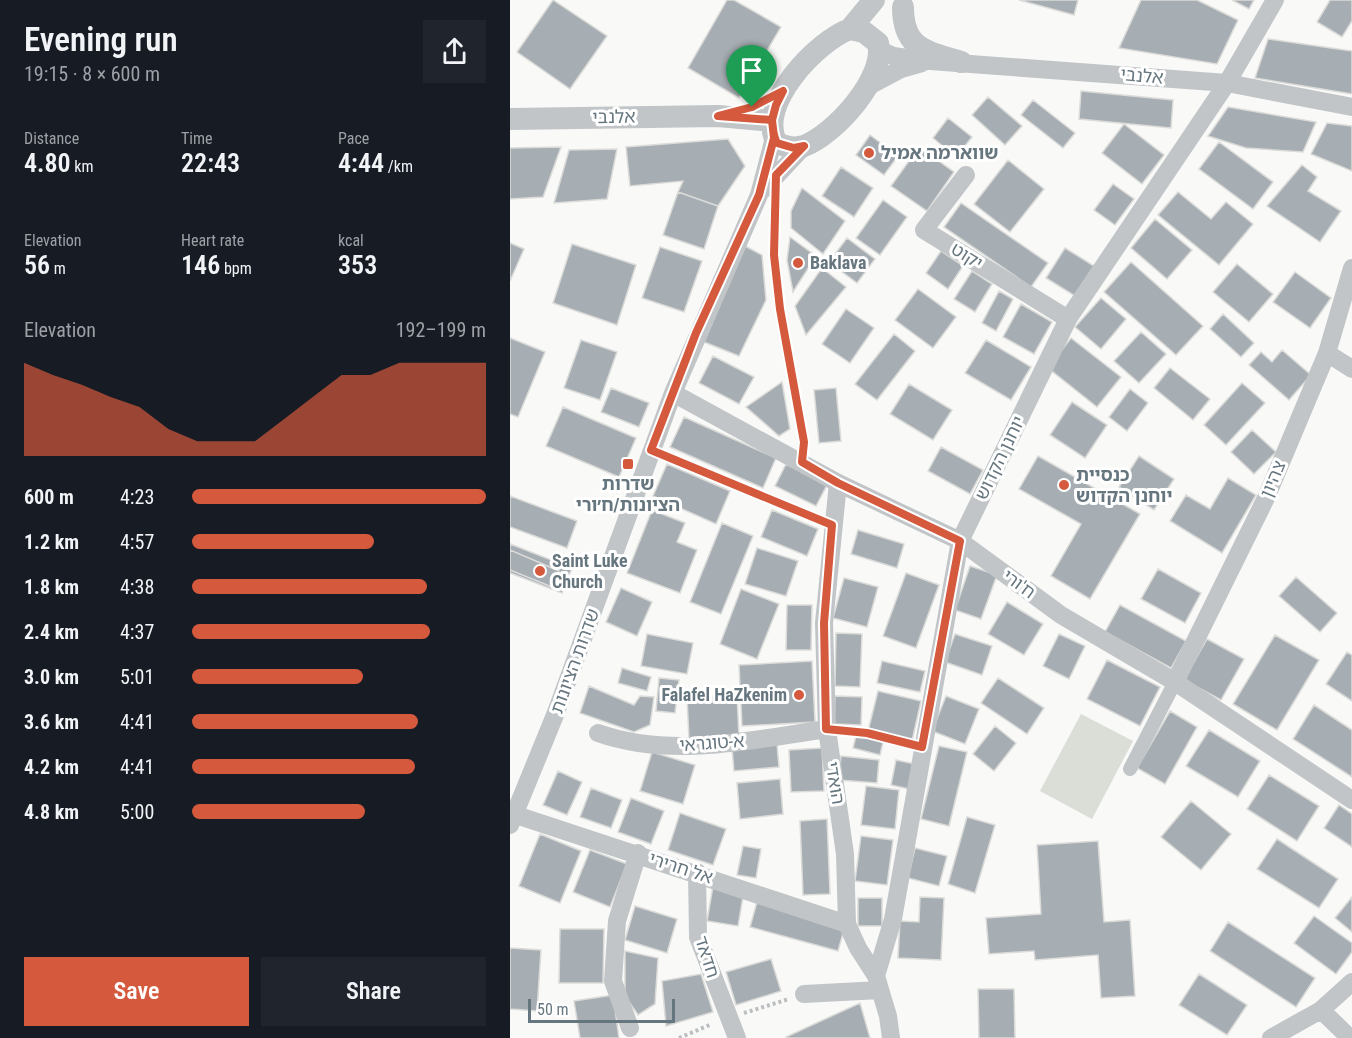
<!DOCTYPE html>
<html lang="en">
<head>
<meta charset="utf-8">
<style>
  :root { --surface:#171b24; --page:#20242c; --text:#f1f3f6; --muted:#9ea1a6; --accent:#d4593d }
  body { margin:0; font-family:"Roboto Condensed","Noto Sans Hebrew",sans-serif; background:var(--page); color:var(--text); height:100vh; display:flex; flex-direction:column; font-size:22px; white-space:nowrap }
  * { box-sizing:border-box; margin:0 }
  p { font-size:20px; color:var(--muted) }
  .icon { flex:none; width:33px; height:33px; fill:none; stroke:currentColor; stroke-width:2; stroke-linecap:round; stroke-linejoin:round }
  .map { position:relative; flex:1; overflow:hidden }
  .drawer { display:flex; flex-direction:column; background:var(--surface); width:510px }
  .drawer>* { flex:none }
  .scale { position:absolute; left:18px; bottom:15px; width:147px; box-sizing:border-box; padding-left:6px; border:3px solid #66767f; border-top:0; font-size:16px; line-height:21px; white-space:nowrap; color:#66767f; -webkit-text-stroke:4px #fff; paint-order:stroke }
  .pin { position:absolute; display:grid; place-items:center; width:51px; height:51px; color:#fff; margin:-62px -26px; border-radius:50% 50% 50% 0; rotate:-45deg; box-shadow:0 0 6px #0007 }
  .pin .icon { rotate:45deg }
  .round { display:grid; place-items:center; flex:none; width:63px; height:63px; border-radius:0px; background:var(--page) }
  .headline { display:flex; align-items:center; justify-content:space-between; height:102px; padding:0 24px }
  h1 { font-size:33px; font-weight:600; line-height:45px }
  .metrics { display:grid; grid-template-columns:repeat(3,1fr); gap:9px; height:102px; padding:6px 24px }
  .metrics div { display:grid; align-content:center }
  .metrics b { font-size:26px; font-weight:600 }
  .metrics small { font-size:16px; font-weight:400 }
  .metrics p { font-size:16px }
  .chart { height:168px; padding:12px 24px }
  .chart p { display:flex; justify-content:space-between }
  .chart svg { width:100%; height:108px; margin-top:6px; fill:var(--accent); opacity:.7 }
  .button { display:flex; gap:12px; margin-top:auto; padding:12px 24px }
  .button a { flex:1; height:69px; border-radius:0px; background:var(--accent); color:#fff; font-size:24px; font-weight:600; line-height:69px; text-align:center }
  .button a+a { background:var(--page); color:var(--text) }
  ul { padding:0 24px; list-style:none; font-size:20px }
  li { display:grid; grid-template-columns:96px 72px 1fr; align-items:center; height:45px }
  li i { height:15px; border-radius:8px; background:var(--accent) }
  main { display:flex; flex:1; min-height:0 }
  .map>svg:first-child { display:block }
  .green { fill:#daded7 }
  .building { fill:#a6aeb3; stroke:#dbdbd9; stroke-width:1.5 }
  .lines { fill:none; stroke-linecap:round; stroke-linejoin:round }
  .path { stroke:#bbbec0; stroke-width:4; stroke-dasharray:3 3; stroke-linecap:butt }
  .service { stroke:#c1c5c8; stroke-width:9 }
  .pedestrian { stroke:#c1c5c8; stroke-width:14 }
  .minor { stroke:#c1c5c8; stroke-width:18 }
  .tertiary { stroke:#c1c5c8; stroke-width:22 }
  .route-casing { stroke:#fff; stroke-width:12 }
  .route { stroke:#d4593d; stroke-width:8 }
  .poi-dot { fill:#d4593d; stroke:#fff; stroke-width:2 }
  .labels { text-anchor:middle; stroke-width:6; stroke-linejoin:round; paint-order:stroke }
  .street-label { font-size:18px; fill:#66767f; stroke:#fff }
  .poi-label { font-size:18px; font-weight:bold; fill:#66767f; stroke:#fff; text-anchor:start }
</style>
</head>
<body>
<main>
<section class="drawer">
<div class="headline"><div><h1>Evening run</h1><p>19:15 · 8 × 600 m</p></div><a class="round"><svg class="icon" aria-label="share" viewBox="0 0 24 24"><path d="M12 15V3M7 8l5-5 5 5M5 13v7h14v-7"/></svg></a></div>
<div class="metrics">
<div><p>Distance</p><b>4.80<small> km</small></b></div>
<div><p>Time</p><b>22:43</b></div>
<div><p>Pace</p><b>4:44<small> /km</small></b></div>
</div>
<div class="metrics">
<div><p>Elevation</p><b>56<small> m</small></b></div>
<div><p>Heart rate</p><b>146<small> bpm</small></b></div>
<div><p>kcal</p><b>353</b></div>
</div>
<div class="chart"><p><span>Elevation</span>192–199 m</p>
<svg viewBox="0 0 160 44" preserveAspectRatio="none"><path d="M0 44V6L10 11L20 15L30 20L40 24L50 33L60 38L70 38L80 38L90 29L100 20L110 11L120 11L130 6L140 6L150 6L160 6V44z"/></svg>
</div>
<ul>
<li><b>600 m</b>4:23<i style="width:100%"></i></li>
<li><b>1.2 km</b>4:57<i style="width:62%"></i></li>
<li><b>1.8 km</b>4:38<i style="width:80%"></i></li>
<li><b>2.4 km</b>4:37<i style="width:81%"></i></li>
<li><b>3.0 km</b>5:01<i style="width:58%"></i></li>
<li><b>3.6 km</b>4:41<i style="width:77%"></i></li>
<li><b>4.2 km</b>4:41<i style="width:76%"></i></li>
<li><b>4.8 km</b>5:00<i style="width:59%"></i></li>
</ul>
<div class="button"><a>Save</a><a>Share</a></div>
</section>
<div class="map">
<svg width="842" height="1038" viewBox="0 0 842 1038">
  <rect width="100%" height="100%" fill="#f9f9f7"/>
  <path class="green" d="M571,714l52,27 -41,78 -52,-28z"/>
  <path class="building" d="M43,0l54,36 -37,53 -53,-37z
    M217,0h7l47,27 -42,71 -51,-30z
    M509,0h59l-4,15z
    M631,0h56l41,20 -21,44 -98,-16z
    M722,0h22l-5,9z
    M820,0h22v21l-10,16 -25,-15z
    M758,39l84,12v43l-97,-16z
    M571,91l92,9 -2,28 -92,-9z
    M478,97l34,29 -17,19 -33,-30z
    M523,100l42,33 -12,15 -42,-33z
    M718,107l88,15 -13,30 -57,-4 -38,-12z
    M438,118l24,19 -16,20 -23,-19z
    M817,123l25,3v45l-41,-17z
    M614,124l40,31 -22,29 -40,-31z
    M360,135l28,21 -14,19 -28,-20z
    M218,139l17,27 -27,40 -40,-14 5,-11 -53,5 -4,-39z
    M709,142l54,40 -20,27 -54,-40z
    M51,147l-18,50 -33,2v-51z
    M409,147l35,25 -27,39 -36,-25z
    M107,149l-10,50 -53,4 15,-53z
    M498,160l36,29 -34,43 -36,-28z
    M792,165l15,12 -9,14 33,20 -21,31 -53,-36z
    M331,167l32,21 -19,29 -32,-21z
    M603,184l21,15 -19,26 -21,-15z
    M292,188l43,33 -22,33 -32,-26v-17z
    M168,192l40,14 -14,43 -41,-14z
    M668,192l33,27 15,-17 27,22 -34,41 -61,-50z
    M373,200l24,17 -27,38 -24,-17z
    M451,203l87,60 -17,24 -87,-60z
    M645,219l37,31 -25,29 -36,-31z
    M280,237l26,19 -23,36 -6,-32z
    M337,238l28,21 -18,24 -28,-21z
    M0,243l14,6 -14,32z
    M62,244l64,21 -19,60 -64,-22z
    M235,246l17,9 4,45 -27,56 -35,-14z
    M150,247l42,14 -18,51 -42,-14z
    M555,248l29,18 -19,30 -29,-18z
    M431,251l22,15 -15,23 -22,-16z
    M621,262l72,64 -27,29 -72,-63z
    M727,264l36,30 -24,28 -36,-30z
    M312,268l24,19 -40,48 -11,-29z
    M462,271l20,13 -17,28 -21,-13z
    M785,272l36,26 -21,30 -37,-26z
    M408,289l38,28 -23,31 -38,-28z
    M489,291l14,8 -17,32 -14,-8z
    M591,298l25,21 -25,30 -26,-22z
    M511,304l31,18 -18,32 -31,-17z
    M336,309l28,19 -24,35 -28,-19z
    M713,314l31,29 -13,14 -31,-28z
    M631,332l25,22 -27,29 -25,-22z
    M384,334l21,17 -38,49 -22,-16z
    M0,338l35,14 -27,65 -8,-3z
    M561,338l50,39 -24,30 -49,-39z
    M71,340l36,12 -17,48 -36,-12z
    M476,340l45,27 -20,33 -46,-27z
    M772,350l29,25 -22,25 -40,-35 12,-13 11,10z
    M203,356l41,21 -15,27 -40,-21z
    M660,368l40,31 -17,21 -39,-32z
    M272,382l8,47 -11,7 -33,-29z
    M732,383l23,20 -39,42 -22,-20z
    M399,384l43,26 -19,30 -43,-26z
    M101,388l38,15 -10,24 -38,-15z
    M326,388l5,53 -22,2 -5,-53z
    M620,389l18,14 -21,28 -18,-14z
    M562,402l35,23 -22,33 -35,-23z
    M53,407l73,31 -17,39 -73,-31z
    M174,417l92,41 -13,30 -93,-41z
    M742,430l24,22 -22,22 -23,-22z
    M431,447l42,23 -13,24 -42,-23z
    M528,456l102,58 -50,85 -39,-23 30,-52 -62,-35z
    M629,456l35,23 -20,31 -35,-23z
    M157,464l63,27 -14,33 -63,-28z
    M276,464l41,21 -11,21 -41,-20z
    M718,478l28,17 -34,58 -52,-32 16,-26 24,14z
    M0,496l67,25 -10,27 -57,-21z
    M142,510l33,13 -8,19 20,8 -17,43 -53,-20z
    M262,510l46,19 -11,27 -46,-19z
    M212,523l31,13 -32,78 -31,-12z
    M348,530l46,14 -7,24 -46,-14z
    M0,544l62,24 -10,25 -52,-20z
    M247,548l41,13 -12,35 -41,-12z
    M0,550l49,21 -7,16 -42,-17z
    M460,566l27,9 -16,44 -26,-9z
    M648,569l43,24 -16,30 -44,-24z
    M396,573l33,12 -23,63 -33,-12z
    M786,577l41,36 -17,19 -41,-36z
    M334,578l34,9 -11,40 -34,-9z
    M111,588l31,14 -15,34 -31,-14z
    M231,589l38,15 -22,55 -37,-15z
    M497,602l36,22 -19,31 -36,-21z
    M277,605h25l-1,45h-25z
    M610,605l66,36 -15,27 -66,-36z
    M326,633l26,1 -2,53 -25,-1z
    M137,634l46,9 -6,31 -46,-8z
    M445,634l37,12 -10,29 -37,-13z
    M549,634l26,12 -16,33 -26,-13z
    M765,635l44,25 -42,70 -44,-26z
    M697,639l37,20 -23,41 -37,-20z
    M837,652l5,3v46l-26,-17z
    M597,660l53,27 -20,39 -53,-27z
    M302,661l3,61 -73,4 -3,-61z
    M372,661l43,10 -5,21 -43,-9z
    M112,668l29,9 -4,14 -29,-8z
    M149,678l20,2 -4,33 -19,-2z
    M488,678l46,30 -17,26 -46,-31z
    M79,686l45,19 6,-9 14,1 -4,28 -16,7 -54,-19z
    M368,691l43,10 -9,40 -44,-10z
    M227,694l2,42 -50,3 -2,-42z
    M325,696l27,1 -1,28 -27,-1z
    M436,696l33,13 -14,35 -33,-13z
    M804,705l38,25v47l-59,-38z
    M660,711l27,16 -32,57 -28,-16z
    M485,726l21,17 -22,28 -21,-17z
    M699,730l51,31 -22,36 -52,-31z
    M347,732l27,6 -4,17 -27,-7z
    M267,744l2,23 -45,4 -2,-23z
    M429,746l28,6 -18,74 -28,-7z
    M312,748l2,43 -33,1 -2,-42z
    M142,752l43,13 -12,39 -43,-13z
    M331,756l38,4 -2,23 -38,-3z
    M386,760l19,4 -6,25 -18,-4z
    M48,771l24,11 -15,33 -24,-10z
    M759,775l50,31 -22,35 -50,-32z
    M270,779l3,35 -43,5 -3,-36z
    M356,786l33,4 -4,39 -34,-4z
    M81,788l31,12 -11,28 -31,-11z
    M121,798l33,13 -13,33 -33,-12z
    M681,801l40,33 -30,36 -40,-33z
    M829,805l13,9v33l-28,-19z
    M170,813l46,16 -13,36 -45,-15z
    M457,817l28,8 -20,68 -27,-9z
    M317,819l3,75 -27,1 -3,-74z
    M30,834l41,17 -21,52 -41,-17z
    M351,836l32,4 -6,45 -32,-4z
    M767,839l61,40 -19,29 -62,-39z
    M588,841l6,81 26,-2 5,76 -34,2 -3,-43 -63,5 -1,-9 -45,3 -3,-36 55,-4 -4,-69z
    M233,846l18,3 -5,29 -19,-3z
    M405,848l32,8 -8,30 -31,-8z
    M80,850l37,14 -17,43 -37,-15z
    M203,886l31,5 -6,35 -31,-5z
    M410,897l24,1 -3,62 -43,-2 2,-37 19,1z
    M842,897v35l-17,-14z
    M348,898h24v28h-24z
    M247,902l88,24 -7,25 -88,-24z
    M125,906l42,13 -10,34 -42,-13z
    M804,916l38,27v9l-16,22 -42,-31z
    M718,922l87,56 -19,29 -86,-56z
    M50,929h44l-1,54h-44z
    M0,948l31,2 -4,61 -27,-2z
    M115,951l33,7 -3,46 -17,11 -13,-19z
    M261,959l10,32 -45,14 -10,-33z
    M191,974l12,38 -47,14 -4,-45z
    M689,974l48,31 -20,30 -48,-30z
    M468,989h36l1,49h-36z
    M103,995l6,43h-39l-6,-37z
    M350,1003l10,35h-84v-1z"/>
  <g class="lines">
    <path class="path" d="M334,729l63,14
      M234,1013l45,-14
      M169,1038l33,-14"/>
    <path class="service" d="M266,179l-2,76 6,54 24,133 -2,20
      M141,450l181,75"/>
    <path class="pedestrian" d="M620,769l45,-87"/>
    <path class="minor" d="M370,50l13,6 37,5 297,22 125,24
      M357,87l34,-18 21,-6
      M456,175l-42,55 144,89
      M254,189l40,-43
      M817,353l25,16
      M163,393l165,90 122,58 101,74 114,67 177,118
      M328,483l-14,140 3,106 18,125 2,70 11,24 18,28 12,40 3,22
      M665,682l91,-184 61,-145 25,-85
      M88,733c74,26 153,7 229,-4
      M0,813l337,111
      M0,825l45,-110 118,-322 86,-198 15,-57
      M187,872l1,65 39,101
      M366,976l17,-57 67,-378 108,-222 159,-236 48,-83
      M294,994l76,-4
      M811,1010l29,28
      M120,1028l-17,-47 4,-60 21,-68
      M761,1038l50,-28 31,-28"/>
    <path class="tertiary" d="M393,7c0,42 23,44 58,55
      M340,29l14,3 14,11c9,34 -44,92 -74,103 -9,3 -18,1 -27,-3 -22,-38 40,-102 73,-114z
      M340,29l24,-29
      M0,119l208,-3 54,5"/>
  </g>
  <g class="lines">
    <defs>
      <path id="route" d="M242,107l31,-16 -7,14 -4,15 2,18 -15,57 -63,138 -45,117 181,75 -8,98 2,106 41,4 55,14 38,-206 -122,-58 -36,-21 2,-20 -24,-133 -6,-54 2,-80 28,-29 -10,2 -17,-5c-4,-7 -4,-14 -5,-23l-54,-4 34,-9"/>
    </defs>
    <use href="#route" class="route-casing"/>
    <use href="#route" class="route"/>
  </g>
  <g class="poi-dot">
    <circle cx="359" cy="153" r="6"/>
    <circle cx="288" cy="263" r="6"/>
    <rect x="112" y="458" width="12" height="12" rx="3"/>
    <circle cx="554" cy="485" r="6"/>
    <circle cx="30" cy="571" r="6"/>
    <circle cx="289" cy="695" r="6"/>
  </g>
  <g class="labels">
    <g class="street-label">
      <text transform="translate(632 76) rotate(5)" y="6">אלנבי</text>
      <text transform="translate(104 117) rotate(-1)" y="6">אלנבי</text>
      <text transform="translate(457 256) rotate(32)" y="6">יקוט</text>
      <text transform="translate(490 458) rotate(-64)" y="6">יוחנן הקדוש</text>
      <text transform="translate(763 479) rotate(-67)" y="6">צהיון</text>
      <text transform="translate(509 584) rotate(36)" y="6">ח'ורי</text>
      <text transform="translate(65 661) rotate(-70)" y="6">שדרות הציונות</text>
      <text transform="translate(202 743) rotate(-4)" y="6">א-טוגראי</text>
      <text transform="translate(325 783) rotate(81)" y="6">הואדי</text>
      <text transform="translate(171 868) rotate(18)" y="6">אל חרירי</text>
      <text transform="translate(197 957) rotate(72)" y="6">חדאד</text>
    </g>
    <g class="poi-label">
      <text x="371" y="159">שווארמה אמיל</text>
      <text x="300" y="269">Baklava</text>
      <text x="566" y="481">כנסיית<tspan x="566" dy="21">יוחנן הקדוש</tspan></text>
      <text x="118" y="490" text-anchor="middle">שדרות<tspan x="118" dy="21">הציונות/ח׳ורי</tspan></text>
      <text x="42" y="567">Saint Luke<tspan x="42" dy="21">Church</tspan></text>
      <text x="277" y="701" text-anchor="end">Falafel HaZkenim</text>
    </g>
  </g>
</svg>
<div class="scale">50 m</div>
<div class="pin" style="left:242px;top:107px;background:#1e9e55"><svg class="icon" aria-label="arrive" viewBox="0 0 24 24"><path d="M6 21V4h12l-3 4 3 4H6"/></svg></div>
</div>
</main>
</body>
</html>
